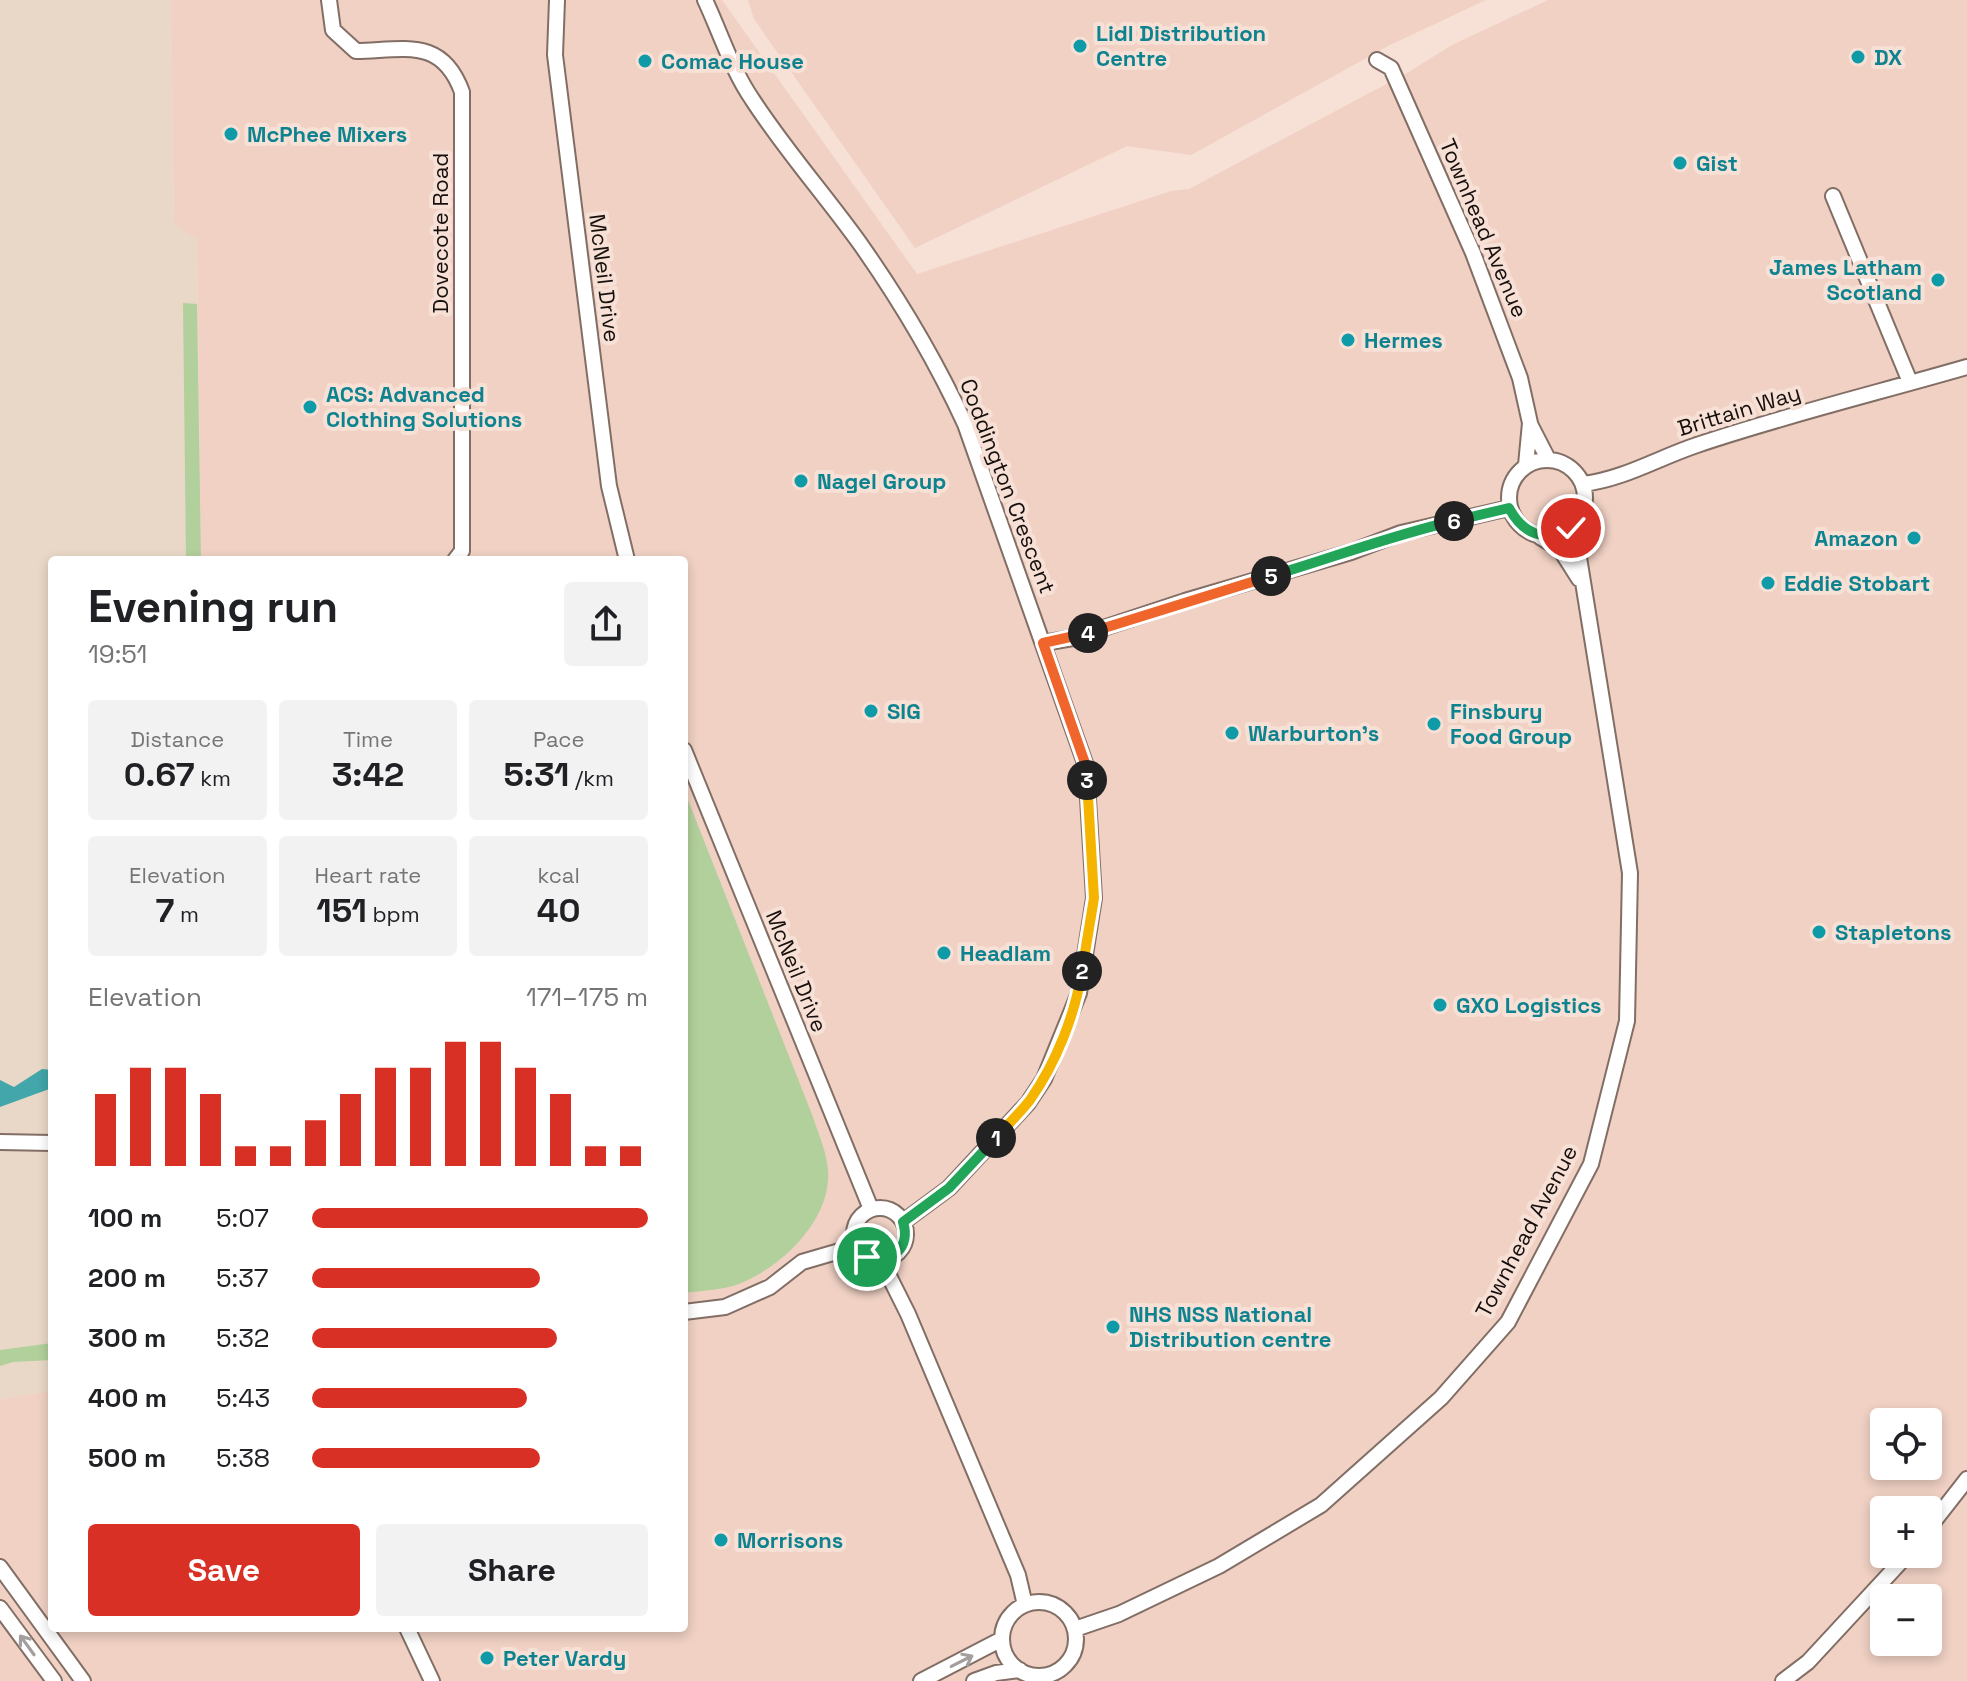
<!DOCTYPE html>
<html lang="en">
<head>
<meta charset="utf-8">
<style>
  :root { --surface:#fff; --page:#f2f2f2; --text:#202124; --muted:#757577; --accent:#d93025 }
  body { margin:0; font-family:"Space Grotesk",sans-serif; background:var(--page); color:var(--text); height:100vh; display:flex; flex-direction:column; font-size:30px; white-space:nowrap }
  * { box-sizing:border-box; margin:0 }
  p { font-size:26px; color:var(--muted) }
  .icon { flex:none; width:44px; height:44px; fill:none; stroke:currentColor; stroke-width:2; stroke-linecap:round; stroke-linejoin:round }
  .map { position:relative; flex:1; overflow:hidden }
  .sheet { position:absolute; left:48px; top:556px; width:640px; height:1076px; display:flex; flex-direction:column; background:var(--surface); border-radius:8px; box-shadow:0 4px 12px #0003 }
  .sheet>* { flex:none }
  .tools { position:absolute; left:1870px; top:1408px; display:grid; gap:16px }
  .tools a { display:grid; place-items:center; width:72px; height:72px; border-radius:8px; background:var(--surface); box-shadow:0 4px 12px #0003; font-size:40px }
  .pin { position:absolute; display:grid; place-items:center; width:68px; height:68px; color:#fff; margin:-34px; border:4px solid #fff; border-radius:50%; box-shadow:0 2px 8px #0007 }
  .km { position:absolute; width:40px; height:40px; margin:-20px; border-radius:50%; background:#222; color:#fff; font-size:22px; line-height:40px; text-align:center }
  .round { display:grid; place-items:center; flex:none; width:84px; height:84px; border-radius:8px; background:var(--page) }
  .head { display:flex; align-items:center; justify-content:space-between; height:136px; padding:0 40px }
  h1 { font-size:44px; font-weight:700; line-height:60px }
  .metrics { display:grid; grid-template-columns:repeat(3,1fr); gap:12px; height:136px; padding:8px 40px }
  .metrics div { display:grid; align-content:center; border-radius:8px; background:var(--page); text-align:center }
  .metrics b { font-size:34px; font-weight:700 }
  .metrics small { font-size:22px; font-weight:400 }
  .metrics p { font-size:22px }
  .chart { height:224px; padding:16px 40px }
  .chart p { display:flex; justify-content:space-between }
  .chart svg { width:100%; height:144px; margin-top:8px; stroke:var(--accent); stroke-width:6 }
  .action { display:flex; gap:16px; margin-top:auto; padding:16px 40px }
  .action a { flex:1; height:92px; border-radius:8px; background:var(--accent); color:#fff; font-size:32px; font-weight:700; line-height:92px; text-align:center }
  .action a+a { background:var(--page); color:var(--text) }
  ul { padding:0 40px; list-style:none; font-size:26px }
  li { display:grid; grid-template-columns:128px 96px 1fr; align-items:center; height:60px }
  li i { height:20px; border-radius:10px; background:var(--accent) }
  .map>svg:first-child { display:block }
  .commercial { fill:#e9d8c7 }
  .built { fill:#f0d1c4; fill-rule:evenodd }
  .green { fill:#b2d09b }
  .water { fill:#42a6aa }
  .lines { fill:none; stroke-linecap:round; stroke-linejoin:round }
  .minor-casing { stroke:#826e65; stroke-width:18 }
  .minor { stroke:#fff; stroke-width:14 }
  .oneway { stroke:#a29f9e }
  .split-1-casing { stroke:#fff; stroke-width:16 }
  .split-2-casing { stroke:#fff; stroke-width:16 }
  .split-3-casing { stroke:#fff; stroke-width:16 }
  .split-4-casing { stroke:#fff; stroke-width:16 }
  .split-5-casing { stroke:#fff; stroke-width:16 }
  .split-6-casing { stroke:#fff; stroke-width:16 }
  .split-7-casing { stroke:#fff; stroke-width:16 }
  .split-1 { stroke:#22a559; stroke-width:10 }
  .split-2 { stroke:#f5b400; stroke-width:10 }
  .split-3 { stroke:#f5b400; stroke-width:10 }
  .split-4 { stroke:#f0652b; stroke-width:10 }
  .split-5 { stroke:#f0652b; stroke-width:10 }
  .split-6 { stroke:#22a559; stroke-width:10 }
  .split-7 { stroke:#22a559; stroke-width:10 }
  .culture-dot { fill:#0f9aa8; stroke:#f7e0d6; stroke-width:3 }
  .labels { text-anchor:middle; stroke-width:8; stroke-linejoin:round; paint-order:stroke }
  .culture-label { font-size:22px; font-weight:bold; fill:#0d838f; stroke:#f7e0d6; text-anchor:start }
  .street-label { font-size:22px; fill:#160f0c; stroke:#f7e0d6 }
</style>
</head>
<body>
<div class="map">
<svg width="1967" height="1681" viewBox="0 0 1967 1681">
  <rect width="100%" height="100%" fill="#f7e0d6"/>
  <path class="commercial" d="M0,0h171l3,223 23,15 4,322h-149v831l-52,8z"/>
  <path class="built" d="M171,0h551l195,274 254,-83 18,-2 218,-116 45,-28 96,-45h419v1681h-1967v-282l52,-8v237h632v-335l6,-1 -6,-35v-697h-483l-4,-321 -23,-15zM1884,1422h44v44h-44zM1884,1510h44v44h-44zM1884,1598h44v44h-44z
    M748,0h738l-96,45 -199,110 -64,-9 -212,102 -161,-229z"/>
  <path class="green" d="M183,303l14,1 4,256h-15z
    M684,790l129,327c5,16 14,36 15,53 4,51 -50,101 -95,116 -15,4 -33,5 -49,7z
    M52,1343v17l-39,2 -13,4v-16z"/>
  <path class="water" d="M42,1069l10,1v18l-52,19v-27l14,7z"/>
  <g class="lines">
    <defs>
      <path id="minor" d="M329,0l4,30 23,21c49,-1 86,-14 106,41v459l-7,9
        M557,0l-2,55 54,431 18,74
        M705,0c15,32 27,70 47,99 33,51 74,97 109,146 40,57 75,116 104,179l121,342 8,132 -15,95 -35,86 -16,24 -79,85 -46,34
        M1377,60l14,8 82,185 47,125 10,45 -4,42
        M1833,196l77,186
        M1530,424l18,35
        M1509 498a38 38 0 1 1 76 0a38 38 0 1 1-76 0Z
        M1583,484c41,-5 75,-26 114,-39 89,-30 180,-52 270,-78
        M1540,537l20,12 19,30
        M1043,643l30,-5 112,-37 166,-49 50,-19 108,-25
        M684,750l187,459
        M0,1142l52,1
        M854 1234a26 26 0 1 1 52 0a26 26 0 1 1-52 0Z
        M881,1260l27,54 110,261 7,30
        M684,1312l41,-5 45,-20 32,-25 55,-16
        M1928,1529l39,-50
        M0,1567l83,114
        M1002 1639a37 37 0 1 1 74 0a37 37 0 1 1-74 0Z
        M0,1608l54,73
        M407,1628l25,53
        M1075,1629l44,-15 100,-48 102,-61 120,-107 67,-76 83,-158 36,-143 3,-148 -53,-328 2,-26
        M921,1681l81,-42
        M974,1681l22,-8 24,-3
        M1783,1681l25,-19 100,-108"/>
    </defs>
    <use href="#minor" class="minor-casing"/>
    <use href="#minor" class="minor"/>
  </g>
  <defs><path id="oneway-shaft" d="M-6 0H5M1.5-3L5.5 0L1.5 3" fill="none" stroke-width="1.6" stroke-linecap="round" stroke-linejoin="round" transform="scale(2)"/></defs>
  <g class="oneway">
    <use href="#oneway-shaft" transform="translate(27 1645) rotate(-126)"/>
    <use href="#oneway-shaft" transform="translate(962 1661) rotate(-27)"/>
  </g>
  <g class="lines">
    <defs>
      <path id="split-1" d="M867,1257c25,7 44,-9 36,-35l46,-34 47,-50"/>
      <path id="split-2" d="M996,1138c11,-13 24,-25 34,-38 26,-37 45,-85 52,-129"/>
      <path id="split-3" d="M1082,971l12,-73 -7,-118"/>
      <path id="split-4" d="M1087,780l-1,-14 -43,-123 45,-10"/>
      <path id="split-5" d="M1088,633l183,-57"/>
      <path id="split-6" d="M1271,576c61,-18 121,-41 183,-55"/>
      <path id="split-7" d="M1454,521l55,-13c14,26 35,35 62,20"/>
    </defs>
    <use href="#split-1" class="split-1-casing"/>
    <use href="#split-2" class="split-2-casing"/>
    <use href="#split-3" class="split-3-casing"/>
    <use href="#split-4" class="split-4-casing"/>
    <use href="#split-5" class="split-5-casing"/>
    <use href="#split-6" class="split-6-casing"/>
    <use href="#split-7" class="split-7-casing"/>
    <use href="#split-1" class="split-1"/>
    <use href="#split-2" class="split-2"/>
    <use href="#split-3" class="split-3"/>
    <use href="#split-4" class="split-4"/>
    <use href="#split-5" class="split-5"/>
    <use href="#split-6" class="split-6"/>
    <use href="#split-7" class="split-7"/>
  </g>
  <g class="culture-dot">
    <circle cx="1080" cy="46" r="8"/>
    <circle cx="1858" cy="57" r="8"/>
    <circle cx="645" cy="61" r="8"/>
    <circle cx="231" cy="134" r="8"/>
    <circle cx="1680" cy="163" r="8"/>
    <circle cx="1938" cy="280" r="8"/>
    <circle cx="1348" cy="340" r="8"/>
    <circle cx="310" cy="407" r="8"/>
    <circle cx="801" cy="481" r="8"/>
    <circle cx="1914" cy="538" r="8"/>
    <circle cx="1768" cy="583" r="8"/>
    <circle cx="871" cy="711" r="8"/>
    <circle cx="1434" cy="724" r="8"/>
    <circle cx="1232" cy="733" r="8"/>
    <circle cx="1819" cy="932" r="8"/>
    <circle cx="944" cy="953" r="8"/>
    <circle cx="1440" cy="1005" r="8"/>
    <circle cx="1113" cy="1327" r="8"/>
    <circle cx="721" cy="1540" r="8"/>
    <circle cx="487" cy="1658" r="8"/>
  </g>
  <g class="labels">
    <g class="culture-label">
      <text x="1096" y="41">Lidl Distribution<tspan x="1096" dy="25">Centre</tspan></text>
      <text x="1874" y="65">DX</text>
      <text x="661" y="69">Comac House</text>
      <text x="247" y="142">McPhee Mixers</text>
      <text x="1696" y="171">Gist</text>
      <text x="1922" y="275" text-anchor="end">James Latham<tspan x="1922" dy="25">Scotland</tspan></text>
      <text x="1364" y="348">Hermes</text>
      <text x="326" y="402">ACS: Advanced<tspan x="326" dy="25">Clothing Solutions</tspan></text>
      <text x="817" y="489">Nagel Group</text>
      <text x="1898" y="546" text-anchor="end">Amazon</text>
      <text x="1784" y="591">Eddie Stobart</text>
      <text x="887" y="719">SIG</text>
      <text x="1450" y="719">Finsbury<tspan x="1450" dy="25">Food Group</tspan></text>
      <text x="1248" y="741">Warburton's</text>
      <text x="1835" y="940">Stapletons</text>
      <text x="960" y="961">Headlam</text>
      <text x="1456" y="1013">GXO Logistics</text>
      <text x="1129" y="1322">NHS NSS National<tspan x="1129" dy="25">Distribution centre</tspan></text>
      <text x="737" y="1548">Morrisons</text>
      <text x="503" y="1666">Peter Vardy</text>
    </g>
    <g class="street-label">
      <text transform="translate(1484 228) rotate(67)" y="8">Townhead Avenue</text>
      <text transform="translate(440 233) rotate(-90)" y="8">Dovecote Road</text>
      <text transform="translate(605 278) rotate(83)" y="8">McNeil Drive</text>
      <text transform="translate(1739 410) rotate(-17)" y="8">Brittain Way</text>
      <text transform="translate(1008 486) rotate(69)" y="8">Coddington Crescent</text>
      <text transform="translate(797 971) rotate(68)" y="8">McNeil Drive</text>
      <text transform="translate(1526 1231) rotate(-62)" y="8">Townhead Avenue</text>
    </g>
  </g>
</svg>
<div class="tools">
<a><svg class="icon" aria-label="locate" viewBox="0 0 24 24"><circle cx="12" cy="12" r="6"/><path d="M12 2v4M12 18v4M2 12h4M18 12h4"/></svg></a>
<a>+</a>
<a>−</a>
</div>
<div class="pin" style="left:867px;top:1257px;background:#1e9e55"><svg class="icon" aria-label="arrive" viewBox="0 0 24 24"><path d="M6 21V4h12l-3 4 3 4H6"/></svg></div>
<div class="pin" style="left:1571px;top:528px;background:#d93025"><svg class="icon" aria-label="check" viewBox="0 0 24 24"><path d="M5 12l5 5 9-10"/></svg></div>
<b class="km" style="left:996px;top:1138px">1</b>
<b class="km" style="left:1082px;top:971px">2</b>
<b class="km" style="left:1087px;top:780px">3</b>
<b class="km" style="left:1088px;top:633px">4</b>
<b class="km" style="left:1271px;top:576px">5</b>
<b class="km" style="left:1454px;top:521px">6</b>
<section class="sheet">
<div class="head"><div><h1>Evening run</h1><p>19:51</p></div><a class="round"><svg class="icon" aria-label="share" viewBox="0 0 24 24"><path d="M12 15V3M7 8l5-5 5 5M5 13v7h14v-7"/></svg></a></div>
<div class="metrics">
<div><p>Distance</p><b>0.67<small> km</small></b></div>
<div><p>Time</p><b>3:42</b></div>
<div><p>Pace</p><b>5:31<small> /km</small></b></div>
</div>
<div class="metrics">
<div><p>Elevation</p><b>7<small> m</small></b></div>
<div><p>Heart rate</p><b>151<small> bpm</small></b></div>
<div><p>kcal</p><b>40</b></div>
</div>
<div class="chart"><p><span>Elevation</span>171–175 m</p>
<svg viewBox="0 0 160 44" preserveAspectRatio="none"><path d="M5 44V22M15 44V14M25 44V14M35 44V22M45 44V38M55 44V38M65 44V30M75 44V22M85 44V14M95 44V14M105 44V6M115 44V6M125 44V14M135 44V22M145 44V38M155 44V38"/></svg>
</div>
<ul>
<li><b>100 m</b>5:07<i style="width:100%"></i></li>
<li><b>200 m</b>5:37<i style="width:68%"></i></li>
<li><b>300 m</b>5:32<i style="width:73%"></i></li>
<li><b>400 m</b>5:43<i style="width:64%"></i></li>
<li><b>500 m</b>5:38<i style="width:68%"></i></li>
</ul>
<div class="action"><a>Save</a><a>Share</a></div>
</section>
</div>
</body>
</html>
